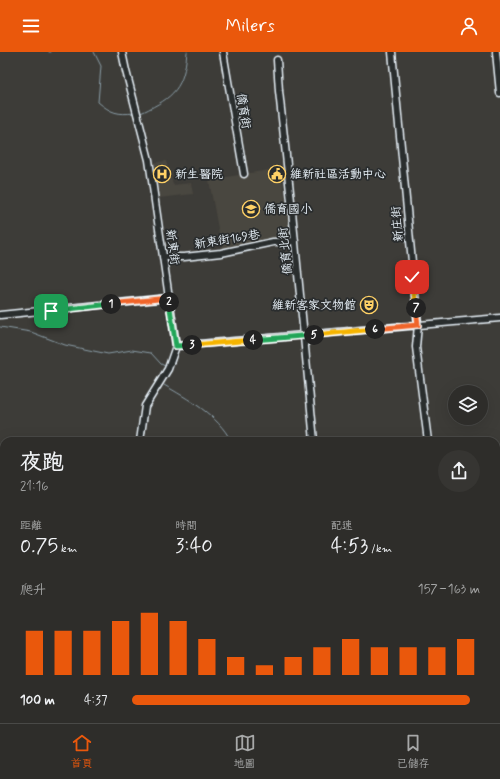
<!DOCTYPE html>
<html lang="zh-TW">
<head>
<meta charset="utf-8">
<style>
  :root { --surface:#2e2d2a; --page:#363532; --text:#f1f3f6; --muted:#a7a8a8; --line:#494947; --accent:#ea580c }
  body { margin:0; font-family:Mynerve,"LXGW WenKai TC",sans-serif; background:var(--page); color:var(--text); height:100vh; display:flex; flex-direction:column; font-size:15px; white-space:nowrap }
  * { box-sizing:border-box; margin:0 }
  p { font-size:13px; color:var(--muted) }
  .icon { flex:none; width:22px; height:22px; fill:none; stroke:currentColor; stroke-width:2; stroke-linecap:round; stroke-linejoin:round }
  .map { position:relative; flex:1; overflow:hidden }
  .panel { position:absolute; left:0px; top:385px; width:500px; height:286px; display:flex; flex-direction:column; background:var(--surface); border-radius:12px 12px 0 0; box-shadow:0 4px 16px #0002,0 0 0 1px var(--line) }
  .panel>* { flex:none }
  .controls { position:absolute; left:448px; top:333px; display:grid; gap:8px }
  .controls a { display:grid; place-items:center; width:40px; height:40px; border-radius:50%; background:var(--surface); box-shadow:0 4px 16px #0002,0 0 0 1px var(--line); font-size:20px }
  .pin { position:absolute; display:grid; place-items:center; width:34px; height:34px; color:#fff; margin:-17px; border-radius:8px; box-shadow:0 2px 6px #0006 }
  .km { position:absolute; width:20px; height:20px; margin:-10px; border-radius:50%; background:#222; color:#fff; font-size:11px; line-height:20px; text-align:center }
  .round { display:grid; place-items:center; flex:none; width:42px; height:42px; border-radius:21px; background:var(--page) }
  .overview { display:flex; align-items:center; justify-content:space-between; height:68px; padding:0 20px }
  h1 { font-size:22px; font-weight:600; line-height:30px }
  .stats { display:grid; grid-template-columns:repeat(3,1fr); gap:6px; height:68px; padding:4px 20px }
  .stats div { display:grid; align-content:center }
  .stats b { font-size:20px; font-weight:600 }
  .stats small { font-size:11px; font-weight:400 }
  .stats p { font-size:11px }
  .chart { height:112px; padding:8px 20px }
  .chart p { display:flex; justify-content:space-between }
  .chart svg { width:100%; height:72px; margin-top:4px; stroke:var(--accent); stroke-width:6 }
  ul { padding:0 20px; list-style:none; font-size:13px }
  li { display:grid; grid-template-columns:64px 48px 1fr; align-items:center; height:30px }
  li i { height:10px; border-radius:5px; background:var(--accent) }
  header { display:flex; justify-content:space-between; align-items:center; height:52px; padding:0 20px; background:var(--accent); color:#fff; font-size:18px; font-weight:600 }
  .tabs { display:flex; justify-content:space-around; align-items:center; height:56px; border-top:1px solid var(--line); background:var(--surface); font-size:11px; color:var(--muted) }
  .tabs a { display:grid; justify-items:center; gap:2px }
  .tabs .active { color:var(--accent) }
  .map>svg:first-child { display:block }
  .built { fill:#4a473f }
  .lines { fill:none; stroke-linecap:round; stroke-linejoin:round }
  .stream { stroke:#8b9ea8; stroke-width:1 }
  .minor-casing { stroke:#e8f1f8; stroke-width:9 }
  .major-casing { stroke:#e8f1f8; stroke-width:11 }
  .minor { stroke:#2a2d2e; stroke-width:6 }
  .major { stroke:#2a2d2e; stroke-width:8 }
  .split-1-casing { stroke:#fff; stroke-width:8 }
  .split-2-casing { stroke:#fff; stroke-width:8 }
  .split-3-casing { stroke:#fff; stroke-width:8 }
  .split-4-casing { stroke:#fff; stroke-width:8 }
  .split-5-casing { stroke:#fff; stroke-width:8 }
  .split-6-casing { stroke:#fff; stroke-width:8 }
  .split-7-casing { stroke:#fff; stroke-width:8 }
  .split-8-casing { stroke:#fff; stroke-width:8 }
  .split-1 { stroke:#22a559; stroke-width:5 }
  .split-2 { stroke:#f0652b; stroke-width:5 }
  .split-3 { stroke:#22a559; stroke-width:5 }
  .split-4 { stroke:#f5b400; stroke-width:5 }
  .split-5 { stroke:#22a559; stroke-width:5 }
  .split-6 { stroke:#f5b400; stroke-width:5 }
  .split-7 { stroke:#f0652b; stroke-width:5 }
  .split-8 { stroke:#f5b400; stroke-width:5 }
  .labels { text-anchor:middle; stroke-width:3.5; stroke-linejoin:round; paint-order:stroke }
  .street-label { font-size:12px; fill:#e8f1f8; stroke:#2a2d2e }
  .poi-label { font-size:12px; fill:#e8f1f8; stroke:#2a2d2e; text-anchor:start }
</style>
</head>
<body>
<header><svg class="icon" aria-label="menu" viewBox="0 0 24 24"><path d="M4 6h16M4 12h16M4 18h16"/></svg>Milers<svg class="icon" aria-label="person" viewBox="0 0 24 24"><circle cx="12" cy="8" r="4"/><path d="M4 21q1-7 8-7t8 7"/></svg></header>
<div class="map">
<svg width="500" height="671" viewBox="0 0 500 671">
  <rect width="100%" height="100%" fill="#3d3c38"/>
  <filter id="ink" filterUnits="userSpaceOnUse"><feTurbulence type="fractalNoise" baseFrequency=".025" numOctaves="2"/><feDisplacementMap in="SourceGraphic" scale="8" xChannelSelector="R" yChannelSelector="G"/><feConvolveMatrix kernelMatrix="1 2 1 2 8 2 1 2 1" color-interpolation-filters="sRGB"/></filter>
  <g filter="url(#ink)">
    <path class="built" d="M166,109l7,24 18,-2 2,11 -34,4 -9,-35z
      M269,118l2,11 11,-2 10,57 -70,14 -13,-70z"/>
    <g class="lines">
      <path class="stream" d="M49,0h2
        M94,0l7,14 -3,36c13,11 20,13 36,11
        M139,61l4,-1c31,-15 41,-24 44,-60
        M0,275l31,5 34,13 43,9 24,-4 19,3 10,11 4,2
        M164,333c24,14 54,30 67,56
        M496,443l4,-2
        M496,557l4,1
        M496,652l4,-1
        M395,671l20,-4"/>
      <defs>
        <path id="minor" d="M122,0l4,19 23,89 27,186 -8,23 -23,37 -5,35
          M223,0l21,122
          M392,0l26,273 -2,22 12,94
          M496,0l4,41
          M277,8l2,31 12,110 23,240
          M163,205h21l37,-4 52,-11 22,-1
          M0,263l168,-17
          M176,294l324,-28
          M479,667v4
          M310,671v-4"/>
        <path id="major" d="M0,658h4
          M0,664h4
          M34,667l43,4
          M99,667l43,4"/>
      </defs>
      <use href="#minor" class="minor-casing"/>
      <use href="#major" class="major-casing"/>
      <use href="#minor" class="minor"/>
      <use href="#major" class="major"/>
    </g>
  </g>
  <g class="lines" filter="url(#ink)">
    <defs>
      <path id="split-1" d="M51,259l60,-7"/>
      <path id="split-2" d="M111,252l57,-6 1,4"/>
      <path id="split-3" d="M169,250l7,44 16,-1"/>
      <path id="split-4" d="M192,293l61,-5"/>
      <path id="split-5" d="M253,288l61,-5"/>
      <path id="split-6" d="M314,283l61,-6"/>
      <path id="split-7" d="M375,277l43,-4 -2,-17"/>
      <path id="split-8" d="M412,225l4,31"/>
    </defs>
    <use href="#split-1" class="split-1-casing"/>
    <use href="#split-2" class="split-2-casing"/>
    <use href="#split-3" class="split-3-casing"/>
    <use href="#split-4" class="split-4-casing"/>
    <use href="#split-5" class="split-5-casing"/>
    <use href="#split-6" class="split-6-casing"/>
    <use href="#split-7" class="split-7-casing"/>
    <use href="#split-8" class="split-8-casing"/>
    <use href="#split-1" class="split-1"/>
    <use href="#split-2" class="split-2"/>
    <use href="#split-3" class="split-3"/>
    <use href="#split-4" class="split-4"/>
    <use href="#split-5" class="split-5"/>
    <use href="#split-6" class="split-6"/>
    <use href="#split-7" class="split-7"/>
    <use href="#split-8" class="split-8"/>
  </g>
  <defs>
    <symbol id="hospital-ring" viewBox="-11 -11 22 22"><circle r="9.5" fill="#2a2d2e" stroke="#ffd166" stroke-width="1.5"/><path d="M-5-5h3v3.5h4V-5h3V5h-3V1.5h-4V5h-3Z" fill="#ffd166"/></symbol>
    <symbol id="civic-ring" viewBox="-11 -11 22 22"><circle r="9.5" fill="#2a2d2e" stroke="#ffd166" stroke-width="1.5"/><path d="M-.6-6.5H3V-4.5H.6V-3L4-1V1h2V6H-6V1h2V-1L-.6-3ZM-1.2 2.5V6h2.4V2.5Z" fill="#ffd166"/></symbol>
    <symbol id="school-ring" viewBox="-11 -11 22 22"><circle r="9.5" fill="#2a2d2e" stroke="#ffd166" stroke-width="1.5"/><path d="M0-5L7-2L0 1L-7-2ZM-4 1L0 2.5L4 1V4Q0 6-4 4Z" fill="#ffd166"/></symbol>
    <symbol id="theatre-ring" viewBox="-11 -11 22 22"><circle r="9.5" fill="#2a2d2e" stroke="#ffd166" stroke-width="1.5"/><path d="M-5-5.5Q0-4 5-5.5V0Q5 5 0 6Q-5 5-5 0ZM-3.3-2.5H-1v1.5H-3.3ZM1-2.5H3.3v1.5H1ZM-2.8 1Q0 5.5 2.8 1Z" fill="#ffd166"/></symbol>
  </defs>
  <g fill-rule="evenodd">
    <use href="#hospital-ring" x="152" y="112" width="20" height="20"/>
    <use href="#civic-ring" x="267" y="112" width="20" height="20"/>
    <use href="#school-ring" x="241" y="147" width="20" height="20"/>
    <use href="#theatre-ring" x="359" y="243" width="20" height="20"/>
  </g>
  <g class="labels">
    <g class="street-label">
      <text transform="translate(244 59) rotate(81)" y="4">僑育街</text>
      <text transform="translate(397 172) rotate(-95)" y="4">新庄街</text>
      <text transform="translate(227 187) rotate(-9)" y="4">新東街169巷</text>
      <text transform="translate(173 195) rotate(82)" y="4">新東街</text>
      <text transform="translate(285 199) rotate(-96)" y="4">僑育北街</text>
    </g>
    <g class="poi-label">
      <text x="175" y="126">新生醫院</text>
      <text x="290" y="126">維新社區活動中心</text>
      <text x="264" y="161">僑育國小</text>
      <text x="356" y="257" text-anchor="end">維新客家文物館</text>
    </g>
  </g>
</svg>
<div class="controls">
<a><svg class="icon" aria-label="layers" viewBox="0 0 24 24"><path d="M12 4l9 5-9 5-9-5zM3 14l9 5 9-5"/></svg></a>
</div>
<div class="pin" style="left:51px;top:259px;background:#1e9e55"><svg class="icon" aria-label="arrive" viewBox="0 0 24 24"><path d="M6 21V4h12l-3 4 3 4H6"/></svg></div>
<div class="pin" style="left:412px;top:225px;background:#d93025"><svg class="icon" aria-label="check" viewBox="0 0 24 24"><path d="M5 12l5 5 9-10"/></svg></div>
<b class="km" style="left:111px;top:252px">1</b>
<b class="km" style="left:169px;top:250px">2</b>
<b class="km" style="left:192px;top:293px">3</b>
<b class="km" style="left:253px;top:288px">4</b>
<b class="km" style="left:314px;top:283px">5</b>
<b class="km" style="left:375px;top:277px">6</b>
<b class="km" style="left:416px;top:256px">7</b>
<section class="panel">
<div class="overview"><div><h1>夜跑</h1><p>21:16</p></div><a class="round"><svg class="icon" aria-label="share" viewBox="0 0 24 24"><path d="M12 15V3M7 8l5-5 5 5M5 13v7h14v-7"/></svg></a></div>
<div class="stats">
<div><p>距離</p><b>0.75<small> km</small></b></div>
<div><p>時間</p><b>3:40</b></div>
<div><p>配速</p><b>4:53<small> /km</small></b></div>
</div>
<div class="chart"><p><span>爬升</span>157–163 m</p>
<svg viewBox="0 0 160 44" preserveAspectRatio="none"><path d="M5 44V17M15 44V17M25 44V17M35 44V11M45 44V6M55 44V11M65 44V22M75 44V33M85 44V38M95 44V33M105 44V27M115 44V22M125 44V27M135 44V27M145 44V27M155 44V22"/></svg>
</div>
<ul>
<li><b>100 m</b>4:37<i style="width:97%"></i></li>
</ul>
</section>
</div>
<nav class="tabs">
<a class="active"><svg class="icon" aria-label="home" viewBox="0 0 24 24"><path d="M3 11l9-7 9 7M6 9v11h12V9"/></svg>首頁</a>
<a><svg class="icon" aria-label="map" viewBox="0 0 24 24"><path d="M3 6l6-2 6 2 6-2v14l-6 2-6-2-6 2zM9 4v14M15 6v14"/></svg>地圖</a>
<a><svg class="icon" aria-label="saved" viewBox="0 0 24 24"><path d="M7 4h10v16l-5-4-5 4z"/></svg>已儲存</a>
</nav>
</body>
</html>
